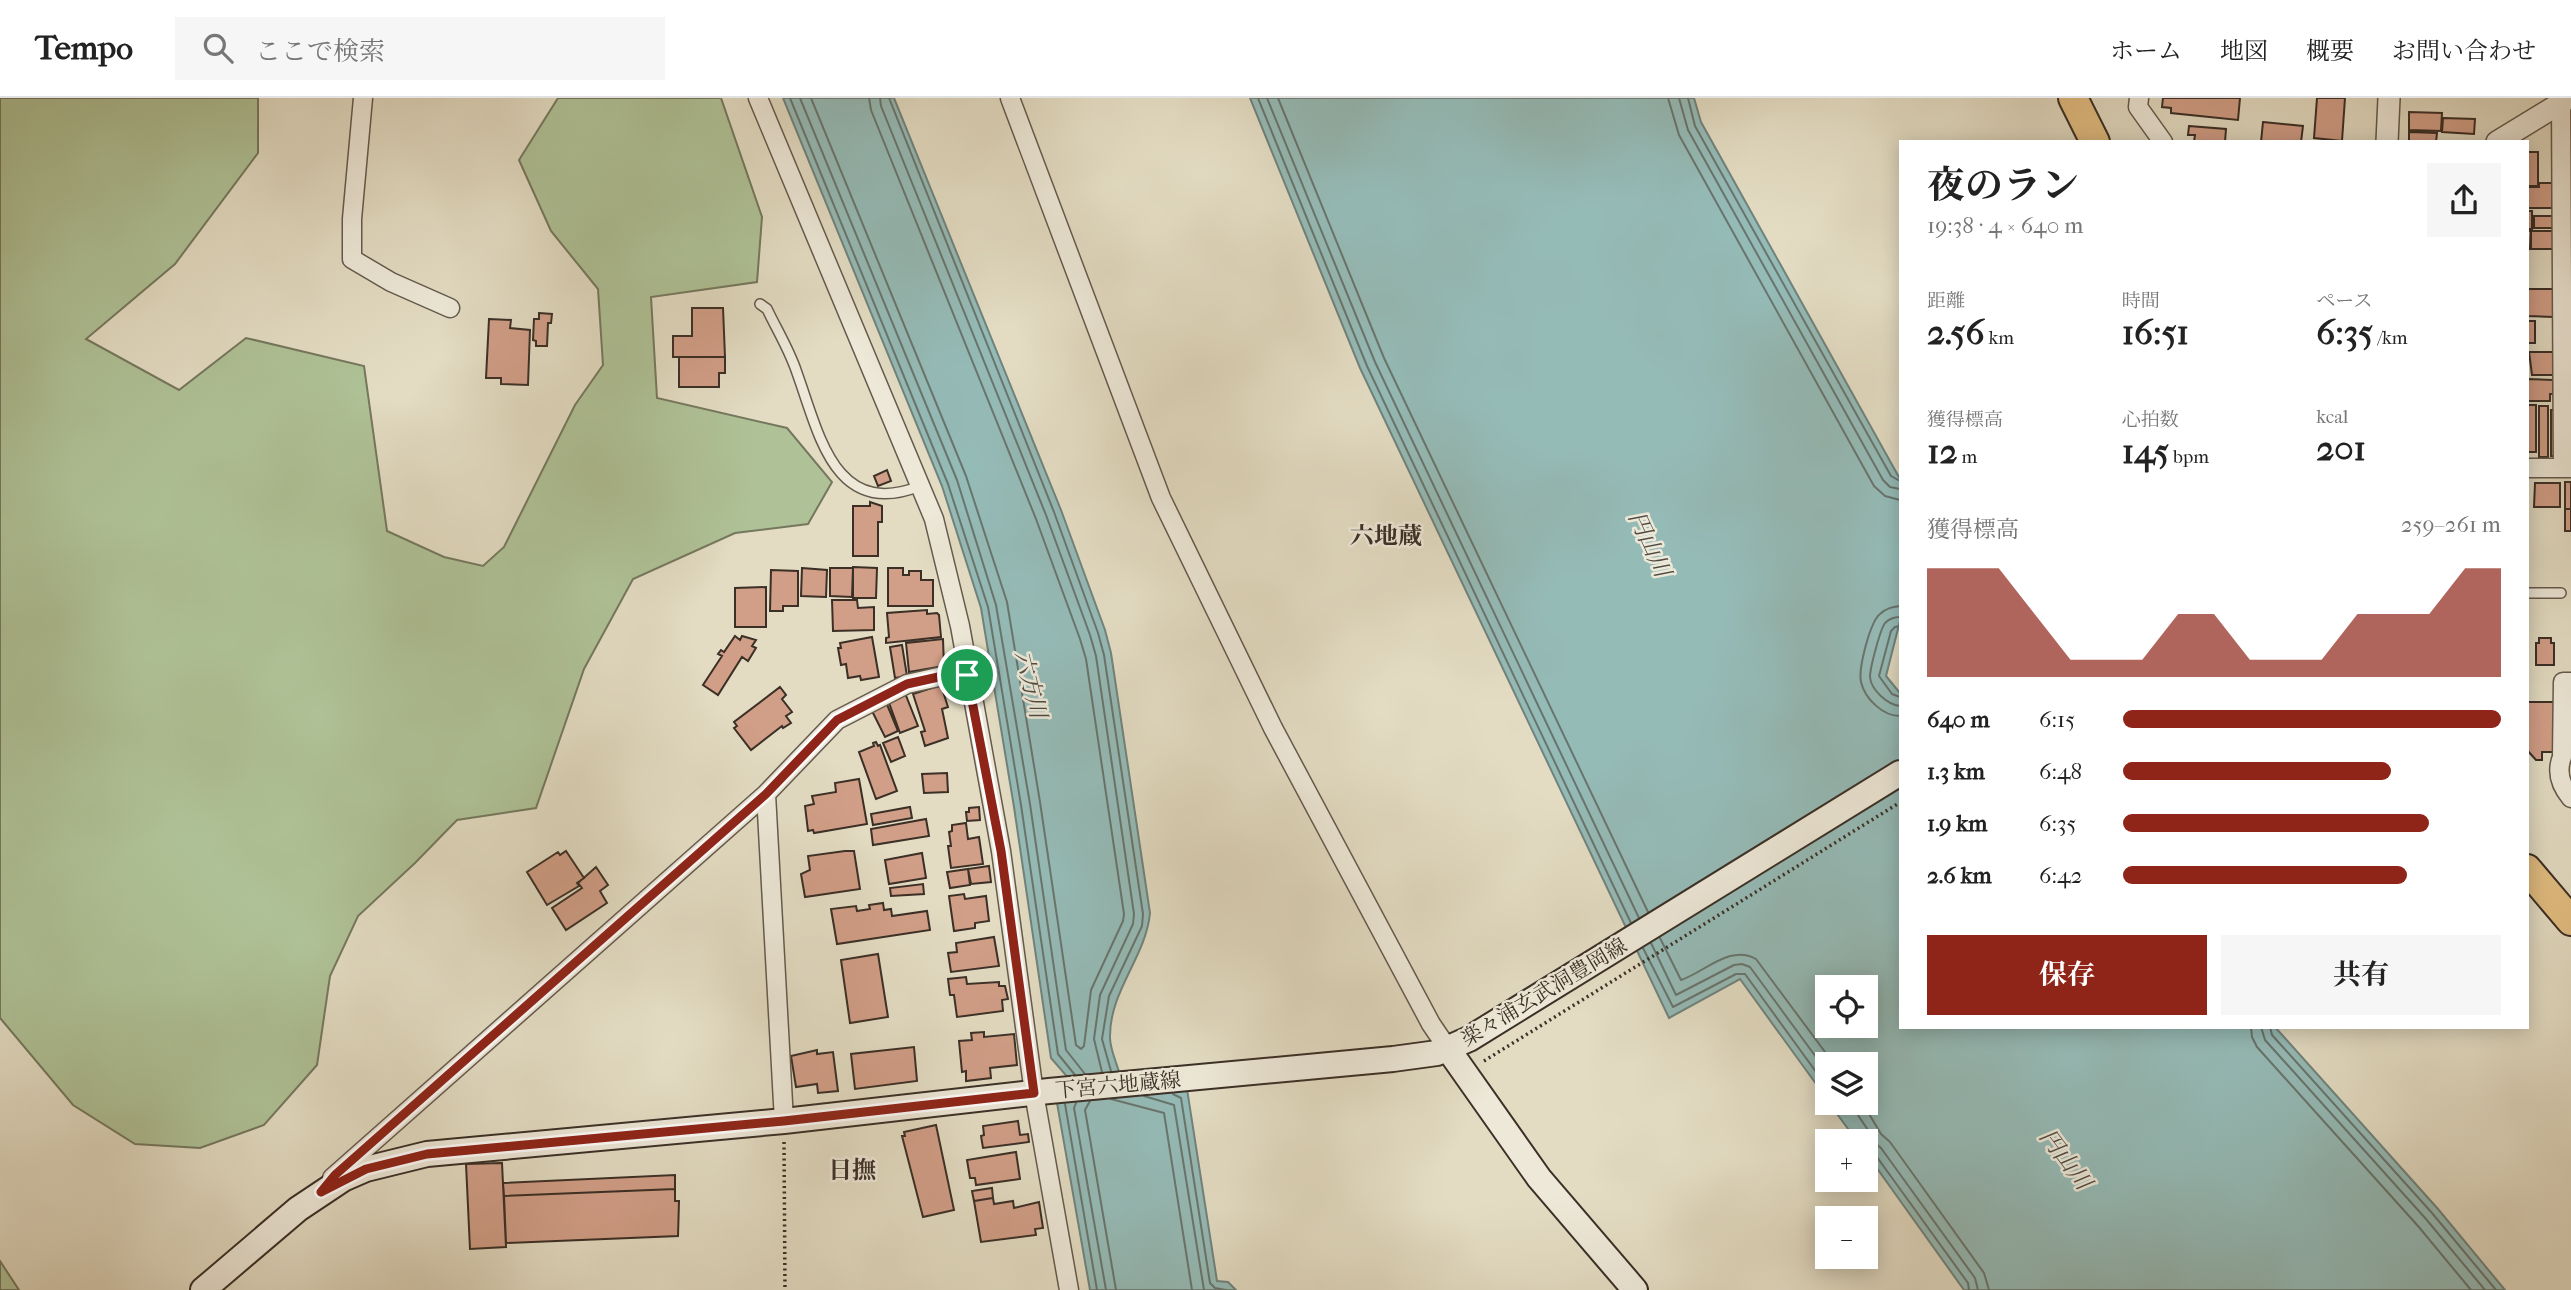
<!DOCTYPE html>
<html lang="ja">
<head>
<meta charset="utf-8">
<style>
  :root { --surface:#fff; --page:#f6f6f6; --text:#222; --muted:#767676; --line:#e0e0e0; --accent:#8f2418 }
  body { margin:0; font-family:"IM FELL French Canon","Noto Serif JP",serif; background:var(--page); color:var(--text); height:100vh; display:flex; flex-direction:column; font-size:26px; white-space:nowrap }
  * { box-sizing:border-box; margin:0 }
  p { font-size:23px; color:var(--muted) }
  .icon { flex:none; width:38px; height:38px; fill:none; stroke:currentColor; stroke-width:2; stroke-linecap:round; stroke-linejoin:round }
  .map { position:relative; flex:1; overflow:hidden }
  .drawer { position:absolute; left:1899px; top:42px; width:630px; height:889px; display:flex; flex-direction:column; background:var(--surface); border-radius:0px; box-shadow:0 4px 18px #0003 }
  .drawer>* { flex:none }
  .controls { position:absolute; left:1815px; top:877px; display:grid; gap:14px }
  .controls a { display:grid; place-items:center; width:63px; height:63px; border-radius:0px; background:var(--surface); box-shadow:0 4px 18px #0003; font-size:35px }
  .pin { position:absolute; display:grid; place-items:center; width:60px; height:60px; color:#fff; margin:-30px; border:4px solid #fff; border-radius:50%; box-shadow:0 2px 7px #0007 }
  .round { display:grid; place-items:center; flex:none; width:74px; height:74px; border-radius:0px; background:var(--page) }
  .headline { display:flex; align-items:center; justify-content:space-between; height:119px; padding:0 28px }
  h1 { font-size:38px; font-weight:700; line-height:52px }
  .figures { display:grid; grid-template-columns:repeat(3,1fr); gap:10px; height:119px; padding:7px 28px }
  .figures div { display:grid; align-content:center }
  .figures b { font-size:35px; font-weight:700 }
  .figures small { font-size:19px; font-weight:400 }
  .figures p { font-size:19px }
  .chart { height:196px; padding:14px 28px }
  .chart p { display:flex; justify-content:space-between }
  .chart svg { width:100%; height:126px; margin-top:7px; fill:var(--accent); opacity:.7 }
  .primary-button { display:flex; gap:14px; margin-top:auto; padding:14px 28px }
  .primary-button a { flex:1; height:80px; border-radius:0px; background:var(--accent); color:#fff; font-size:28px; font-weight:700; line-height:80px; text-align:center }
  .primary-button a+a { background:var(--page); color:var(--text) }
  ul { padding:0 28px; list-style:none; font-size:23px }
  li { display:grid; grid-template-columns:112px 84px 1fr; align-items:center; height:52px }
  li i { height:18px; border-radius:9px; background:var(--accent) }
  header { display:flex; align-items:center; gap:42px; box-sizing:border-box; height:98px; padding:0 35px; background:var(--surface); border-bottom:2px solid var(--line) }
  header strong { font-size:33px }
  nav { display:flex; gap:38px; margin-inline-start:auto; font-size:24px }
  .search { width:490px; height:63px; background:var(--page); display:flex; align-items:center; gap:18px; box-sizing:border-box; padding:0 24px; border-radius:0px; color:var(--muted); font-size:26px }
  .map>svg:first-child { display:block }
  .green { fill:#afc297; stroke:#75785e; stroke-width:2 }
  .water { fill:#95bbb7; stroke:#71837d; stroke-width:2; fill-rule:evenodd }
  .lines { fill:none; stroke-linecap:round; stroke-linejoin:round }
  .shore { stroke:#68756e; stroke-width:2 }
  .building { fill:#d19e87; stroke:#3b2f26; stroke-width:2 }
  .service-casing { stroke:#655a4d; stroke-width:12 }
  .minor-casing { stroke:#655a4d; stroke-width:21 }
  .tertiary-casing { stroke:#655a4d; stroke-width:24 }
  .secondary-casing { stroke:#3b2f26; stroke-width:28 }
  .primary-casing { stroke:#3b2f26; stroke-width:32 }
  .path { stroke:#3b2f26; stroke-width:3.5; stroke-dasharray:2 3.5; stroke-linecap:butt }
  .service { stroke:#ede8d8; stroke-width:9 }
  .minor { stroke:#ede8d8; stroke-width:18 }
  .tertiary { stroke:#ede8d8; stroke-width:21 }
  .secondary { stroke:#ede8d8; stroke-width:24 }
  .primary { stroke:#e2be82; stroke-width:28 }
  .route-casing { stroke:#fff; stroke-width:14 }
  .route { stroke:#8f2418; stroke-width:9 }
  .labels { text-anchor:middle; stroke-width:5; stroke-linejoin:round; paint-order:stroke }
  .street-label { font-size:21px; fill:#3b2f26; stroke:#ede8d8 }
  .water-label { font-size:23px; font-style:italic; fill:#4d4b43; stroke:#ede8d8 }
  .quarter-label { font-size:24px; font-weight:bold; fill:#3b2f26; stroke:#ede8d8 }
</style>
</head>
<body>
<header>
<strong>Tempo</strong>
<div class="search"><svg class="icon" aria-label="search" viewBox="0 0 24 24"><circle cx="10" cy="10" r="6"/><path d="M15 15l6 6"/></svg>ここで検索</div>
<nav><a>ホーム</a><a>地図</a><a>概要</a><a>お問い合わせ</a></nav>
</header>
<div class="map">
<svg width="2571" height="1192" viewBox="0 0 2571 1192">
  <rect width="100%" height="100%" fill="#e3dcc3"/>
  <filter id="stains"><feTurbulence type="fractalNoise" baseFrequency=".00286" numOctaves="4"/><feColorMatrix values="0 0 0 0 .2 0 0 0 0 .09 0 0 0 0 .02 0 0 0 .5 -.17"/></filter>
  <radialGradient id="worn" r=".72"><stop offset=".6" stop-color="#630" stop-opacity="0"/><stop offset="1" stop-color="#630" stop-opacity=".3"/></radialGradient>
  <path class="green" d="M0,0h258v55l-83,111 -89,75 93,51 67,-52 118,28 23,165 57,26 39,9 21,-19 71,-142 28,-40 -5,-76 -47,-58 -32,-71 39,-62h163l41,119 -5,65 -106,15 6,101 130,30 45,54 -24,42 -73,9 -102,46 -49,90 -48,139 -79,12 -42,43 -57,53 -28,60 -13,89 -53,60 -64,23 -65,-4 -62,-39 -73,-87z
    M0,1163l19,29h-19z"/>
  <path class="water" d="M783,0h111l167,412 44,120 6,23 39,260c-4,44 -41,78 -40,125 0,11 7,26 10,37l67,14 30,192 11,1 8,8h-146l-33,-187 14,-22 -20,-23 -37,-251 -33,-199 -39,-122z
    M1250,0h444l7,24 199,357v142l-14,55 14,17v334h375l163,182 67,81h-541l-98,-137v-12h-9l-28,-38 37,-1v-38h-39v35l-87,-120 -71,39 -309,-650zM1827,889h39v39h-39z"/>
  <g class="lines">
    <path class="shore" d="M790,0l158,386 40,123 33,198 37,249 17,21
      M800,0l157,382 39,125 34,199 36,246 19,24
      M811,0l155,378 41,126 33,200 36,243 5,4 3,-3 7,-56 32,-69 1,-7 -38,-255 -6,-20 -44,-120 -165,-409 -2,-12
      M880,0l1,8 165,409 44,120 6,21 38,258 -1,10 -33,71 -6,44 8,33
      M889,0l165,414 44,121 6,22 39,259 -1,12 -33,70 -7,43 9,32
      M1258,0l109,268 264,557
      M1267,0l108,264 264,556
      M1278,0l106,260 264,554
      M1668,0l11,37 195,351 11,10 15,4
      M1679,0l9,32 195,350 7,7 10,2
      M1688,0l7,28 196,350 9,5
      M1900,508c-7,1 -14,2 -20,8 -10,8 -22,55 -19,68 4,17 22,34 39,34
      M1900,519c-5,0 -10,1 -15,6 -5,7 -15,45 -15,54 1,13 18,28 30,29
      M1900,528l-5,1 -4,4 -12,45 13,18 8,3
      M1660,840l21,42c24,-8 49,-36 75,-21l78,105
      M1651,845l25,52 58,-30 8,-1 8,3 77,105
      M1643,850l30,59 63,-33h9l82,113
      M2251,929l1,10 5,10 161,179 53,64
      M2261,929l4,13 161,179 59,71
      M2270,929l2,8 160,178 64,77
      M1173,996l8,4 29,185 5,5 11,2
      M1144,998l30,9 30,185
      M1111,1001l53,14 28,177
      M1090,1003l-5,9 31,180
      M1849,1004l19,28 4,11 9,7 94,130 3,12
      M1862,1004l19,32 9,8 94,131 5,17
      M1076,1005l-2,5 32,182
      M1065,1006l32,186
      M1866,1052l8,3 94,130 1,7"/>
  </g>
  <path class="building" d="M2163,0h77l-2,22 -67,-7v-5l-9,-1z
    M2317,0h28l-3,43 -28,-3z
    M2409,14l33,1 -1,18 -32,-1z
    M2443,20l32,1 -1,15 -32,-2z
    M2263,24l40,4 -2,16h-40z
    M2189,28l37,3 -1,13h-31l1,-7h-7z
    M2409,34l28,1 -1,9h-27z
    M2527,54h11v34h-11z
    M2539,85h13v25h-25v-21h12z
    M2527,113h5v18h-5z
    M2534,118h19v12h-19z
    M2527,133h4l-1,18h-3z
    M2531,133h22v18h-22z
    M2527,191h26v28l-26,-1z
    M692,210h31l2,49h-52v-21h19z
    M539,215l13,1 -1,9h-3l-1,23h-11v-5l-3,-1 1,-21h5z
    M489,221l22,1 -1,8 20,2 -2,55 -27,-1v-6h-15z
    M2527,223h8v22h-8z
    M2529,254h29v23h-26z
    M679,259h46v16h-6v14h-40z
    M2527,281l26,1v14h-3v7h-23z
    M2527,307h9v47h-9z
    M2539,308h9v51h-9z
    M2551,312h6l1,46h-7z
    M887,372l4,11 -13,5 -4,-10z
    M2565,384h6v27h-6z
    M2535,385h25v24h-26z
    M870,404l12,4v16h-4v34h-25v-50h17z
    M2565,411h6v22h-6z
    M853,469l24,1 -1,30h-23z
    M802,470l25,2 -1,27 -25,-1z
    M830,470h23l-1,29 -22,-1z
    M888,470h15v7h6v-4h12v9h12v26h-45z
    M771,472l27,1v35h-15v5h-13z
    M766,489v40h-31v-39z
    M832,502h25l1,8 16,-1v23l-41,1z
    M927,512v4l10,-1 2,2 2,22 -55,6v-5l3,-1 -2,-24z
    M735,538l5,4 2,-4 14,4 -4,6 4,2 -8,13 -6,-4 -24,38 -15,-10 19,-29 -4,-2 3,-4 3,2z
    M872,539l7,40 -18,3 -1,-4 -12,2 -2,-14 -5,1 -3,-17h3l-1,-5z
    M2539,540h12v5h3v22h-18v-22h3z
    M943,541l1,27 -35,6 -3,-29z
    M902,547l5,31 -12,2 -5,-31z
    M941,587l7,22 -6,2 6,29 -23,8 -4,-14 4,-1 -12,-37z
    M780,589l6,8 -4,4 10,13 -6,4 5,7 -8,5 -1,-2 -31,24 -17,-22 3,-2 -3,-4z
    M905,595l13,33 -18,7 -12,-33z
    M886,604l12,29 -13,6 -14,-28z
    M2527,604h28v50h-13v8h-6l-9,-10z
    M898,639l7,19 -14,6 -8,-19z
    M876,644l2,4 2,-1 17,46 -21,8 -17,-47 15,-6 -1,-3z
    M947,675l1,19 -24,1 -2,-19z
    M859,681l8,45 -53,9 -1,-3 -5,1 -3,-25 9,-2 -2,-8 24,-4 -1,-9z
    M910,709l2,11 -39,7 -2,-11z
    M979,709l1,13 -13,1 -1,-9h3v-4z
    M926,721l3,17 -56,9 -2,-16z
    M966,725l2,16 11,-2 4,27 -32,4 -3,-22h3l-2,-14 3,-1v-6z
    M566,753l18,27 -7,5 2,3 -32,19 -20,-33 31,-20 2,3z
    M845,753h9l6,38 -55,8 -4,-23 9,-4 -2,-14z
    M922,755l4,25 -37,6 -4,-24z
    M989,768l2,16 -20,2 -3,-15z
    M596,769l12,18 -8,6 7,12 -41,27 -14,-22 30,-20 -4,-5z
    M968,771l2,16 -20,3 -3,-16z
    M923,786l1,10 -33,2 -1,-8z
    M964,796l1,5 21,-3 3,25 -14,2v5l-21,3 -5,-35z
    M883,805l1,7 7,-1 1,7 35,-5 3,19 -93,14 -6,-35 25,-3 1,5 13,-2 -1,-4z
    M994,839l5,29 -48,6 -3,-19 9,-1 -1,-9z
    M878,856l10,63 -38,6 -9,-63z
    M966,879l1,7 32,-2v4h6l3,13 -6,1 1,11 -46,6 -3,-22h-4l-2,-16z
    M984,934v5l30,-3 3,31 -27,3 1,10 -25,3v-10l-4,1 -3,-31 13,-1 -1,-7z
    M914,949l3,34 -62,8 -4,-35z
    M817,952v4l16,-2 5,39 -20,2 -1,-9 -21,3 -5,-31z
    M1018,1023l2,14 8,-1 1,8 -46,6 -2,-12 3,-1 -1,-9z
    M936,1027l18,85 -31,7 -21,-81h3l-1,-4z
    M1016,1054l4,27 -44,6 -1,-7h-5l-3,-18z
    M502,1065l4,84 -36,2 -4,-85z
    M675,1077v14l-171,7 -1,-13z
    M992,1090l1,10 -19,3 -2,-10z
    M675,1091v12h4l-1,35 -172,7 -2,-47z
    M993,1100l1,6 19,-3 1,7 25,-6 4,26 -8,1 1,6 -55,7 -7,-41z"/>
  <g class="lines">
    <defs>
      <path id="service" d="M760,206l7,5c10,21 23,42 30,64 22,60 37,147 123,113
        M2527,495h34"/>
      <path id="minor" d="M363,0l-11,121v40l39,23 59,26
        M758,0l176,421 26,107 41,225 33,242 35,197
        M1010,0l151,400 112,230 158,296 17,25
        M2139,0l-1,9 25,35
        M2561,0l2,370
        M2527,370h44
        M2571,584h-8l-1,75c-6,15 -1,29 9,41
        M766,696l18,327
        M332,1080l434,-384 71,-74 70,-36 45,-10 15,1"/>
      <path id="tertiary" d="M2387,44l2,-44
        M2497,44l72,-44"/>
      <path id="secondary" d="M1448,951l91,129 96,112
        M203,1192l95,-81 45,-30 23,-10 61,-15 357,-33 265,-30 344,-32 44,-6 32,-14 431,-266"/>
      <path id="primary" d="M2073,0l22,44
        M2527,771l44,52"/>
    </defs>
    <use href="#service" class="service-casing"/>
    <use href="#minor" class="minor-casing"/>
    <use href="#tertiary" class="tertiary-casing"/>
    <use href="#secondary" class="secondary-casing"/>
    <use href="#primary" class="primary-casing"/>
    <path class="path" d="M1484,963l415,-258
      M784,1044l1,148"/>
    <use href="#service" class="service"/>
    <use href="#minor" class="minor"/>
    <use href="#tertiary" class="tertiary"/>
    <use href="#secondary" class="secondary"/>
    <use href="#primary" class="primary"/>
  </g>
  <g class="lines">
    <defs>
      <path id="route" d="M952,576l15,1 34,176 33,242 -250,28 -357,33 -61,15 -45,23 14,-17 431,-381 71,-74 70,-36z"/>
    </defs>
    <use href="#route" class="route-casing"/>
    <use href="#route" class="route"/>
  </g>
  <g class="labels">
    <g class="street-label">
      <text transform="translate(1544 894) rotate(-31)" y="7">楽々浦玄武洞豊岡線</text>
      <text transform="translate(1118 987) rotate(-5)" y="7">下宮六地蔵線</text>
    </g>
    <g class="water-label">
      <text transform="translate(1650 446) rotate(65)" y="8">円山川</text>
      <text transform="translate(1031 586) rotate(76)" y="8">六方川</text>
      <text transform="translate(2066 1061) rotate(53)" y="8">円山川</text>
    </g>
    <g class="quarter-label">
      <text x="1386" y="446">六地蔵</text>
      <text x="852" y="1080">日撫</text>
    </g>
  </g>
  <rect width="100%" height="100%" filter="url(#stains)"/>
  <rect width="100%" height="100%" fill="url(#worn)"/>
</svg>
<div class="controls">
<a><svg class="icon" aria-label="locate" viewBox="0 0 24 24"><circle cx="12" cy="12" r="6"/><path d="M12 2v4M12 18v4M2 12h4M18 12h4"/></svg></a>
<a><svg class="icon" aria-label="layers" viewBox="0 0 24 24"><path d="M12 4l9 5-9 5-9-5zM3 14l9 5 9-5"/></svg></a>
<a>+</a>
<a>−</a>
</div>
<div class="pin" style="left:967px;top:577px;background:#1e9e55"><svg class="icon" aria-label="arrive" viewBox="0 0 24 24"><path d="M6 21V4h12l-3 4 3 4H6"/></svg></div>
<section class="drawer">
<div class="headline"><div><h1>夜のラン</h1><p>19:38 · 4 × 640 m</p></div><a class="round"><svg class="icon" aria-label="share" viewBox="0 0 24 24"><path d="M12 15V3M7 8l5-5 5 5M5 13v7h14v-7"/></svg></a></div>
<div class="figures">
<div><p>距離</p><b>2.56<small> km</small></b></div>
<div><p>時間</p><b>16:51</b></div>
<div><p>ペース</p><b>6:35<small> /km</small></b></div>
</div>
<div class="figures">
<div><p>獲得標高</p><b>12<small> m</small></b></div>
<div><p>心拍数</p><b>145<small> bpm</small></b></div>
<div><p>kcal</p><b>201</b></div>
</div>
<div class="chart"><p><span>獲得標高</span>259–261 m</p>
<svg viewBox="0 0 160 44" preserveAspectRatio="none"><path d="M0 44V6L10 6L20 6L30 22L40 38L50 38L60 38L70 22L80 22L90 38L100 38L110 38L120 22L130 22L140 22L150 6L160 6V44z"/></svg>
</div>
<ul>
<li><b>640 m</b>6:15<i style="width:100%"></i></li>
<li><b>1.3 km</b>6:48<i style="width:71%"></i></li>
<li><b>1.9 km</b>6:35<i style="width:81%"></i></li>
<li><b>2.6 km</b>6:42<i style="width:75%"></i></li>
</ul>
<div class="primary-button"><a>保存</a><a>共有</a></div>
</section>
</div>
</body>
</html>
